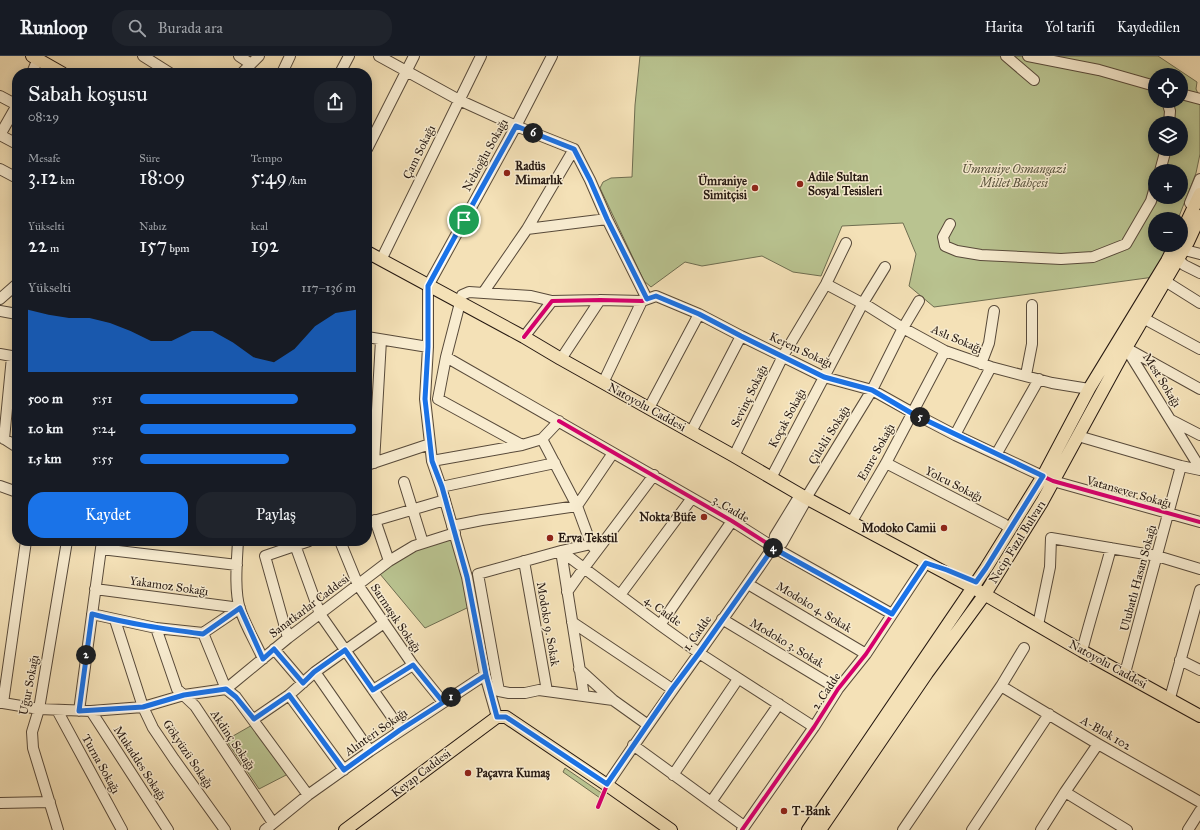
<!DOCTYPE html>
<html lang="tr">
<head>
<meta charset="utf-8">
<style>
  :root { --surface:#171b24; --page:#20242c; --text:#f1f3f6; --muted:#9ea1a6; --line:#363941; --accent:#1a73e8 }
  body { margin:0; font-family:"IM FELL Great Primer",serif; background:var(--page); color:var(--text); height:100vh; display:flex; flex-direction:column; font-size:15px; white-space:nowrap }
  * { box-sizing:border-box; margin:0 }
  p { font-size:13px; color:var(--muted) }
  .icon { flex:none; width:22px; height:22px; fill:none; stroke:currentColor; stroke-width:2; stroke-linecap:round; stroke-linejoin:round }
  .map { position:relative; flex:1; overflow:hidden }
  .details { position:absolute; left:12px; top:12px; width:360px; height:478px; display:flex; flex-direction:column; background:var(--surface); border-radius:16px; box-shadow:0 2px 10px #0003 }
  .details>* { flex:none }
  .tools { position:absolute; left:1148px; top:12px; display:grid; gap:8px }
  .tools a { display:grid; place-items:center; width:40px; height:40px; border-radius:50%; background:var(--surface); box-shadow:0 2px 10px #0003; font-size:20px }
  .pin { position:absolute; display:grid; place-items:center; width:34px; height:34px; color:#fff; margin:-17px; border:2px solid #fff; border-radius:50%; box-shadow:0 1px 4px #0007 }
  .km { position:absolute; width:20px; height:20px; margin:-10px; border-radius:50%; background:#222; color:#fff; font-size:11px; line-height:20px; text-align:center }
  .round { display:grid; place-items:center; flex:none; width:42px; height:42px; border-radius:16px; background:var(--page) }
  .overview { display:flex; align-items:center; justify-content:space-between; height:68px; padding:0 16px }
  h1 { font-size:22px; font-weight:600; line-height:30px }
  .stats { display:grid; grid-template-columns:repeat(3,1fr); gap:6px; height:68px; padding:4px 16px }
  .stats div { display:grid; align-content:center }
  .stats b { font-size:20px; font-weight:600 }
  .stats small { font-size:11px; font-weight:400 }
  .stats p { font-size:11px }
  .chart { height:112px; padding:8px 16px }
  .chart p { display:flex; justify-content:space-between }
  .chart svg { width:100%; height:72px; margin-top:4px; fill:var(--accent); opacity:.7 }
  .primary-button { display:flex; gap:8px; margin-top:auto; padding:8px 16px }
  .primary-button a { flex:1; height:46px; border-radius:16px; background:var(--accent); color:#fff; font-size:16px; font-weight:600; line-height:46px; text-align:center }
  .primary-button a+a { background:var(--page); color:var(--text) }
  ul { padding:0 16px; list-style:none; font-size:13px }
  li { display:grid; grid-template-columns:64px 48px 1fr; align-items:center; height:30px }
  li i { height:10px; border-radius:5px; background:var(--accent) }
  header { display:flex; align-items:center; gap:24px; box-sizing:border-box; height:56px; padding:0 20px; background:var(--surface); border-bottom:1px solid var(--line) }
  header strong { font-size:19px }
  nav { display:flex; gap:22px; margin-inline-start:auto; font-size:14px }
  .search { width:280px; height:36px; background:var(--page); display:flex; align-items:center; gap:10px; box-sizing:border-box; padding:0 14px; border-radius:16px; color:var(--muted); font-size:15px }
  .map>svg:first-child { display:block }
  .green { fill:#b9c390; stroke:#6e6d50; fill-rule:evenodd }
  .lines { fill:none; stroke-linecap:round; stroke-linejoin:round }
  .minor-casing { stroke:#584a3a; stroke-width:12 }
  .major-casing { stroke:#241710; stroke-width:14 }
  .minor { stroke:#f8ecd0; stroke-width:10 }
  .major { stroke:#f4e1b7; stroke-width:12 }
  .cycleway-casing { stroke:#f8ecd0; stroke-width:6 }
  .cycleway { stroke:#d6006c; stroke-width:4 }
  .route-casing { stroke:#fff; stroke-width:8 }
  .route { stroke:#1a73e8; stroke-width:5 }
  .poi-dot { fill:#8f2418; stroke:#f8ecd0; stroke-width:1.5 }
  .labels { text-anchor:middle; stroke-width:3; stroke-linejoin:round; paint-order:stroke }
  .street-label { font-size:12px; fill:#241710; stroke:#f8ecd0 }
  .poi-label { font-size:12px; font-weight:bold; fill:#241710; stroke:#f8ecd0; text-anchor:start }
  .park-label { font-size:12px; font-style:italic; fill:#58533d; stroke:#f8ecd0 }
</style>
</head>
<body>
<header>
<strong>Runloop</strong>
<div class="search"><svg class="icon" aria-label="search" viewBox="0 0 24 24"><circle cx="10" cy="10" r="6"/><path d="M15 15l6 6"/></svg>Burada ara</div>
<nav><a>Harita</a><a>Yol tarifi</a><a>Kaydedilen</a></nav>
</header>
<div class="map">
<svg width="1200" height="774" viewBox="0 0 1200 774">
  <rect width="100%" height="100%" fill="#f4e1b7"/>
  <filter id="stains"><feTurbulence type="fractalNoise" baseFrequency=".005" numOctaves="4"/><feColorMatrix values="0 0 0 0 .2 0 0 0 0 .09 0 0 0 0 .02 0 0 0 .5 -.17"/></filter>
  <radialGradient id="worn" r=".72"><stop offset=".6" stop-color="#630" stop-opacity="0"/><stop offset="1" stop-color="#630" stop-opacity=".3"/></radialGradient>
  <path class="green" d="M640,0h518l39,26 -1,7 4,9v56l-4,19 -18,46h-23v26h14l-15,32 -220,30 -25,-21 7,-32 -13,-31 -61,3 -21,50 -28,-4 -31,-16 -60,10 -17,-4 -34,25 -7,-6 -44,-93 3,-6 8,-4 21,-1 3,-72zM1155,19h26v26h-26zM1155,67h26v26h-26zM1155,115h26v26h-26z
    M455,481l14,70 -44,21 -45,-54 26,-22z
    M254,668l36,49 -31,16 -33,-49z
    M565,712l38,26 -3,4 -37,-26z"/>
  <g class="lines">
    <defs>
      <path id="minor" d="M143,0l27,17
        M239,0l12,8
        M379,0l80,44 57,26 58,23 16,31 17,39 -80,10 -44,64
        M1006,0l28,24
        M1028,0l71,14 56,16
        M32,17l7,-17
        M242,17l17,-17
        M282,17l8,-17
        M340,17l9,-17
        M1181,38l19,5
        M0,40l17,9
        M1167,45l3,10 -1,12
        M0,79l17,-30
        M0,79l17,9
        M367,93l47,-93
        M0,113l17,9
        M1160,115l6,-22
        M1190,147l10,-24
        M607,163l40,80
        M950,168l-7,13 2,9 12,5 24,4 80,4 32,-2 33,-13 25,-43 4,-14
        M527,173l47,-80
        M1177,192l23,6
        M1178,203l6,6 16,8
        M381,204l100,-204
        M1165,225l35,22
        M826,228l32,17 5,2 40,25 42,23 46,16 61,16 37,6
        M0,243l17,-15
        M0,255l17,3
        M1143,262l57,31
        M367,281l61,10
        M524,281l28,-36 48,-1 42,1 14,-5 43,18 42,22 83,41 48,13 41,23 42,22 98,46 147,41
        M1126,292l74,120
        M1128,293l72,40
        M0,298l17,3
        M446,301l16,-62 7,-3 62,4 21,5
        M561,303l39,-59
        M981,308l8,-21 5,-32
        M1026,319l6,-31v-39
        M603,327l39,-82
        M649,352l50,-94
        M1171,364l29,15
        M559,365l-17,18 -20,6 -84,-46 8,-42 286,164 41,26 119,67
        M691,376l50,-96
        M955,379l36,-68
        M0,380l17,11
        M1078,380l103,30 19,4
        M4,383l8,-82
        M542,383l35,67 14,38 3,4
        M997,397l42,-74
        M734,400l49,-100 43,-72 20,-41
        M432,405l90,-16
        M374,407l7,-123
        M886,407l118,61 6,5
        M367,409l63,-21
        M771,422l92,-175 22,-36
        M404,426l19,61
        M0,430l17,6
        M441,431l114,-24
        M375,464l14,41
        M367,467l78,-23
        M851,467l35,-60 59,-112
        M452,470l30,-6 95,-14 36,-53
        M238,485c-1,19 -4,50 2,68 5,16 16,34 23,50
        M340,485l18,44 55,80 30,37
        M591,488l-30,7 -83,23 21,117 10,2h16l14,-3 74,10 35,25
        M295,489l25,69 81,116
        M773,491l2,-11 22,-36 9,-2
        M101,493l136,16
        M561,495l99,74 39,28 115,74
        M561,495l23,145
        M524,505l23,130
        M748,528l118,70
        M95,533l145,19
        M567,536l17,-24 70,-93
        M620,539l72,-97
        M92,558l64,14 47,5 37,-25
        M722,563l116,70
        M115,564l28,87 10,21 21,31 51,71
        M572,566l100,67
        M660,569l72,-104
        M1038,569l12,-58 1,-29 106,18 43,13
        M156,572l21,61 18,17 78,117
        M203,577l23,56 10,8 72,98
        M288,582l-23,-82 44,-15
        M274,593l29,34
        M1082,595c9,-35 20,-69 29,-103
        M1180,604l20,10
        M579,613l34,31
        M315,616l55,79
        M1125,617l56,-207
        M1001,630l97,58 102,58
        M373,634l40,-25
        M289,639l55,75
        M1170,642l30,-108
        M0,647h3l23,-162
        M3,647l36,6 52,2 52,-4 41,-12 42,-6 62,-51 101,-77 25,-15 41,-13
        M57,654l65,120
        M79,655l23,-170
        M91,655l77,119
        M497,661l-12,-42 -18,-98 -26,-90 -9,-26 -7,-62 3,-52v-61l88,-160 36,-70
        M254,663l35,-24 26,-23 69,-49
        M633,689l111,81
        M673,719l65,-96
        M607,729c54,-81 112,-158 166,-238l9,-4 22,-39 2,-6 66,-108 31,-62 16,-27
        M1065,736l62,38
        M711,746l68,-98
        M0,747l50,-1
        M58,774l-25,-82 -1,-16 7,-23 28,-168
        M265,774l43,-35 62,-44 115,-76
        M742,774l72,-103 24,-38 28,-35 60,-91
        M903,774l98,-144 23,-38
        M972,774l77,-116
        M1041,774l24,-38 33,-48
        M1188,774l12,-19"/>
      <path id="major" d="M32,0l30,17
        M1181,178l19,-40
        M367,196l157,85 37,22 173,97 72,42 166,89 110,64 118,65
        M345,774l152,-113h9l101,68 64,45
        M808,774l178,-262 57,-92 46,-87 78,-128 8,-16
        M820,774l107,-157 58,-79 57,-92 84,-154 62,-106 12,-26"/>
    </defs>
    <use href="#minor" class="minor-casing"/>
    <use href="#major" class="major-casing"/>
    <use href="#minor" class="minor"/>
    <use href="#major" class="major"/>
    <defs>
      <path id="cycleway" d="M524,281l28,-36 48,-1 42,1 14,-5 43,18 42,22 83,41 48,13 41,23 42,22 98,46 147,41
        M559,365l173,100 41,26 119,67
        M598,751l9,-22 26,-40 140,-198
        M742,774l72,-103 24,-38 28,-35 60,-91"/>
    </defs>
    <use href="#cycleway" class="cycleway-casing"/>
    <use href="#cycleway" class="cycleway"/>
  </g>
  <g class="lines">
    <defs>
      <path id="route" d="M464,164l-36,66v61l-3,52 7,62 10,26 25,90 19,98 -86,55 -56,40 -55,-75 -35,24 -18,-22 -10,-8 -42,6 -41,12 -64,4 13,-97c37,10 73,15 111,20l37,-26 23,51 11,-10 29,34 11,-11 31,-22 28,40 40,-25 30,37 43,-27 11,42h9l101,67 65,-95 27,-36 74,-105 119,66 34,-51 21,7 29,12 10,-14 57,-92 -130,-62 -41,-24 -48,-13 -83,-41 -42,-22 -43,-18 -9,3 -40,-80 -17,-39 -16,-31 -58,-23 -52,94"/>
    </defs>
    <use href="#route" class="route-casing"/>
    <use href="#route" class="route"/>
  </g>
  <g class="poi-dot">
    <circle cx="507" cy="117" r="4"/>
    <circle cx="800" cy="128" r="4"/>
    <circle cx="755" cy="132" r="4"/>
    <circle cx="704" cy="461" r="4"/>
    <circle cx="944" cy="472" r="4"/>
    <circle cx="550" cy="482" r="4"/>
    <circle cx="468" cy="717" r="4"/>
    <circle cx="784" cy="755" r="4"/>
  </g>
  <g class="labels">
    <g class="street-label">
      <text transform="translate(419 96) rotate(-64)" y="4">Çam Sokağı</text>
      <text transform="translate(485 99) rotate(-61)" y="4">Nebioğlu Sokağı</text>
      <text transform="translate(957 283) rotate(23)" y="4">Aslı Sokağı</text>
      <text transform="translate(801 294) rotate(25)" y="4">Kerem Sokağı</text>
      <text transform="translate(1162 324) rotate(58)" y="4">Mest Sokağı</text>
      <text transform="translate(749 340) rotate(-64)" y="4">Sevinç Sokağı</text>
      <text transform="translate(647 351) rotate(29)" y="4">Natoyolu Caddesi</text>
      <text transform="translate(787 362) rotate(-62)" y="4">Koçak Sokağı</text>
      <text transform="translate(829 379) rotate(-58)" y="4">Çilekli Sokağı</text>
      <text transform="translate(876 396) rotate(-61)" y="4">Emre Sokağı</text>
      <text transform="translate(954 428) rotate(27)" y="4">Yolcu Sokağı</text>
      <text transform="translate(1129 436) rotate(16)" y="4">Vatansever Sokağı</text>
      <text transform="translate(731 453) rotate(31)" y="4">3. Cadde</text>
      <text transform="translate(1017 486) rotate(-58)" y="4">Necip Fazıl Bulvarı</text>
      <text transform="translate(1138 522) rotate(-75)" y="4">Ulubatlı Hasan Sokağı</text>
      <text transform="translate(169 530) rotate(8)" y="4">Yakamoz Sokağı</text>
      <text transform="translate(309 550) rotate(-37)" y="4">Sanatkarlar Caddesi</text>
      <text transform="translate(814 551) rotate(31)" y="4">Modoko 4. Sokak</text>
      <text transform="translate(663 555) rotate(36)" y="4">4. Cadde</text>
      <text transform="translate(396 562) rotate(56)" y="4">Sarmaşık Sokağı</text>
      <text transform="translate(548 568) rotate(80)" y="4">Modoko 9. Sokak</text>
      <text transform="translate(697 577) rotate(-55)" y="4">1. Cadde</text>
      <text transform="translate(787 587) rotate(31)" y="4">Modoko 3. Sokak</text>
      <text transform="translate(1108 608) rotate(29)" y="4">Natoyolu Caddesi</text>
      <text transform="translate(29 629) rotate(-79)" y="4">Uğur Sokağı</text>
      <text transform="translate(826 635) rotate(-56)" y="4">2. Cadde</text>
      <text transform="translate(376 676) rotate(-35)" y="4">Alınteri Sokağı</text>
      <text transform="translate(1106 677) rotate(30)" y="4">A-Blok 102</text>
      <text transform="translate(233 684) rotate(56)" y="4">Akdinç Sokağı</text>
      <text transform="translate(188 698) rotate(56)" y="4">Gökyüzü Sokağı</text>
      <text transform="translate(140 707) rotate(57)" y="4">Mukaddes Sokağı</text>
      <text transform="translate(101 708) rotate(61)" y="4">Turna Sokağı</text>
      <text transform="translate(421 717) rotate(-37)" y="4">Keyap Caddesi</text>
    </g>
    <g class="poi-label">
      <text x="515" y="114">Radüs<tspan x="515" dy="14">Mimarlık</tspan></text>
      <text x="808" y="125">Adile Sultan<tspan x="808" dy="14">Sosyal Tesisleri</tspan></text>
      <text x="747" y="129" text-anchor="end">Ümraniye<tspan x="747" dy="14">Simitçisi</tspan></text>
      <text x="696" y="465" text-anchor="end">Nokta Büfe</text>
      <text x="936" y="476" text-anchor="end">Modoko Camii</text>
      <text x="558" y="486">Erva Tekstil</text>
      <text x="476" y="721">Paçavra Kumaş</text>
      <text x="792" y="759">T-Bank</text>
    </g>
    <g class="park-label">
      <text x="1014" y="117">Ümraniye Osmangazi<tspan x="1014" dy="14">Millet Bahçesi</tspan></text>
    </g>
  </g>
  <rect width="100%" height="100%" filter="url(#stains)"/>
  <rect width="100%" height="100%" fill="url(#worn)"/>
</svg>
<div class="tools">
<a><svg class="icon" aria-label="locate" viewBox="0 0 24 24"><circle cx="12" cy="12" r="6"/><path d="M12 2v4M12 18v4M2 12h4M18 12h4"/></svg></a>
<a><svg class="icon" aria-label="layers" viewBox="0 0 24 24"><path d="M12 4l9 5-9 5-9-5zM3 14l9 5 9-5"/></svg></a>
<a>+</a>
<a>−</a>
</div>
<div class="pin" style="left:464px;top:164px;background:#1e9e55"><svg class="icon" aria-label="arrive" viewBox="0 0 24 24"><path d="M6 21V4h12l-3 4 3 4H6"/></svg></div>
<b class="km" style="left:451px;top:641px">1</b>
<b class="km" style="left:86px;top:599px">2</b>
<b class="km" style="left:773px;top:492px">4</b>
<b class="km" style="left:920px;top:361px">5</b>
<b class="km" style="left:533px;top:77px">6</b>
<section class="details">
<div class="overview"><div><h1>Sabah koşusu</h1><p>08:29</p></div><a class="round"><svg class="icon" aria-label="share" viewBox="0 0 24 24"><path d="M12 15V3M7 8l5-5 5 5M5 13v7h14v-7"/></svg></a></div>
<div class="stats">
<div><p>Mesafe</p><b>3.12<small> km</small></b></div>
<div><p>Süre</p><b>18:09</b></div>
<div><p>Tempo</p><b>5:49<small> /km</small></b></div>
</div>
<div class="stats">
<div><p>Yükselti</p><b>22<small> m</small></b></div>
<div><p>Nabız</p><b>157<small> bpm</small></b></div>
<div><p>kcal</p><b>192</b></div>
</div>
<div class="chart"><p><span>Yükselti</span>117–136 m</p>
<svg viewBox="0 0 160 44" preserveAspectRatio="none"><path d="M0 44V6L10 9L20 11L30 11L40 14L50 19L60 25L70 25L80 19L90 19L100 26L110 35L120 38L130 30L140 16L150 8L160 6V44z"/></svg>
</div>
<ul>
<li><b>500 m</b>5:51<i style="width:73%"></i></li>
<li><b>1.0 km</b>5:24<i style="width:100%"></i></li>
<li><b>1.5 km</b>5:55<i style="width:69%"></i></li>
</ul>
<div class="primary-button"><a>Kaydet</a><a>Paylaş</a></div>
</section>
</div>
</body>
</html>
